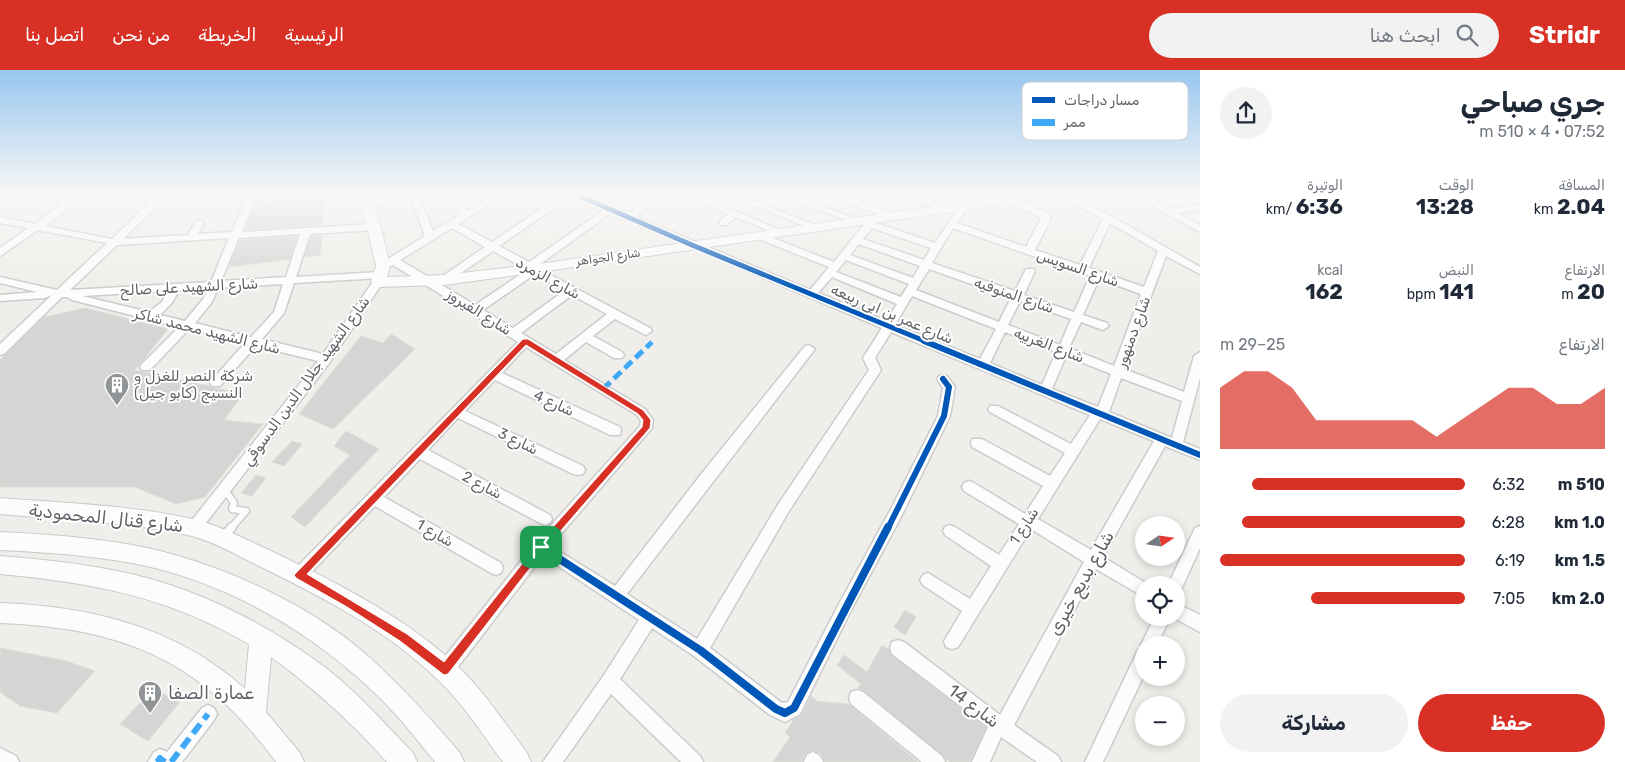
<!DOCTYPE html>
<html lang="ar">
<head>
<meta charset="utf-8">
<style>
  :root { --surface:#fff; --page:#f2f2f3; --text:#1f2937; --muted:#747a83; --accent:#d93025 }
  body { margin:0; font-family:Rubik,Cairo,sans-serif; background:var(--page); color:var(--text); direction:rtl; height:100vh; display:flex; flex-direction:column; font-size:19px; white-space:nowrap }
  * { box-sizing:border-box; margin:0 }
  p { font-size:16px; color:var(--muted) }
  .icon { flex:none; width:28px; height:28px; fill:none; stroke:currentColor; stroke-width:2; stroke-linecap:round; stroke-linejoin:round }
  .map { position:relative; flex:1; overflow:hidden; direction:ltr }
  .panel { display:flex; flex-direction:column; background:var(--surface); width:425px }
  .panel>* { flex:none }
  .needle { width:32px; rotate:77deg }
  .fabs { position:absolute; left:1135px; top:446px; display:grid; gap:10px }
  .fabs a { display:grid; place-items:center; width:50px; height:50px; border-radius:50%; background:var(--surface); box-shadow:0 2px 8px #0003; font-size:25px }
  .pin { position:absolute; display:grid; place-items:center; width:42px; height:42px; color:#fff; margin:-21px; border-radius:10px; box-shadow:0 2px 8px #0006 }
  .round { display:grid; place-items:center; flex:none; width:52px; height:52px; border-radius:26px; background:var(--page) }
  .summary { display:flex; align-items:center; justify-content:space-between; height:85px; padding:0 20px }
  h1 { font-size:28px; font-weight:700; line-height:38px }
  .stats { display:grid; grid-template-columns:repeat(3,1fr); gap:8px; height:85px; padding:5px 20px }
  .stats div { display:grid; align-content:center }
  .stats b { font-size:21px; font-weight:700 }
  .stats small { font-size:14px; font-weight:400 }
  .stats p { font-size:14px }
  .chart { height:140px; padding:10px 20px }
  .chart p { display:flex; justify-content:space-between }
  .chart svg { width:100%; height:90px; margin-top:5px; fill:var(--accent); opacity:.7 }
  .button { display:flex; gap:10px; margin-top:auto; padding:10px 20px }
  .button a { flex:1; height:58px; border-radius:30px; background:var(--accent); color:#fff; font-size:20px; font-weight:700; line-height:58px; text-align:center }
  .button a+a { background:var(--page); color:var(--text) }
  ul { padding:0 20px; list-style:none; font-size:16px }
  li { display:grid; grid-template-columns:80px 60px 1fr; align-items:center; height:38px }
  li i { height:12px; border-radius:6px; background:var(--accent) }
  header { display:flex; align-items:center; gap:30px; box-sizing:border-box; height:70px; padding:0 25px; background:var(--accent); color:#fff }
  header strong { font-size:24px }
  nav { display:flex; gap:28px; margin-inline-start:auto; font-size:18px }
  .search { width:350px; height:45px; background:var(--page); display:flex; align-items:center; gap:12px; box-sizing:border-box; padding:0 18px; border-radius:28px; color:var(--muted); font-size:19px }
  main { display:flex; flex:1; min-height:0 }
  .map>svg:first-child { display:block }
  .building { fill:#d6d5d3; stroke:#deddd9 }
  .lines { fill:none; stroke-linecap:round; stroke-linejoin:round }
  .lane-far1-casing { stroke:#cbcccc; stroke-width:9 }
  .lane-casing { stroke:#cbcccc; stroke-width:11 }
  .street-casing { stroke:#cbcccc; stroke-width:3 }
  .secondary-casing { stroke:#cacacb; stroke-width:2 }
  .lane-far1 { stroke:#fdfcfc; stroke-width:6 }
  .lane { stroke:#fdfcfc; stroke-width:8 }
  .street { fill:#fdfcfc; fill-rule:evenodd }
  .secondary { fill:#fdfcfc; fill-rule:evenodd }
  .tram { stroke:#e4e4e4; stroke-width:1 }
  .quiet-far1 { stroke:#3fa9f5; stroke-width:5; stroke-dasharray:10 5; stroke-linecap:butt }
  .quiet { stroke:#3fa9f5; stroke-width:6; stroke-dasharray:12 6; stroke-linecap:butt }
  .cycleway-far2-casing { stroke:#fff; stroke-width:8 }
  .cycleway-far1-casing { stroke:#fff; stroke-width:9 }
  .cycleway-casing { stroke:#fff; stroke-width:11 }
  .cycleway-far2 { stroke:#0057b8; stroke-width:5 }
  .cycleway-far1 { stroke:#0057b8; stroke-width:6 }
  .cycleway { stroke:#0057b8; stroke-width:8 }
  .route { fill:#d93025; stroke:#fff; fill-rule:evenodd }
  .labels { text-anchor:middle; stroke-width:4; stroke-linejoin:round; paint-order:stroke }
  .far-street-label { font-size:12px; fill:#5f6368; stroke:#fff }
  .street-label { font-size:15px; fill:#5f6368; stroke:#fff }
  .poi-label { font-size:15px; fill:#5f6368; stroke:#fff; text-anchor:start }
  .near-street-label { font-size:18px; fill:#5f6368; stroke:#fff }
  .near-poi-label { font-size:18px; fill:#5f6368; stroke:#fff; text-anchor:start }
  .key { fill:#fff; stroke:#cfd0d2; stroke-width:1 }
  .key-label { font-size:14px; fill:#5f6368 }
</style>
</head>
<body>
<header>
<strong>Stridr</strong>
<div class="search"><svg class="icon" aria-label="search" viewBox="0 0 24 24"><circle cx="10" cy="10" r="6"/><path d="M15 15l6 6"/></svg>ابحث هنا</div>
<nav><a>الرئيسية</a><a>الخريطة</a><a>من نحن</a><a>اتصل بنا</a></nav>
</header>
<main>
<section class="panel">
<div class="summary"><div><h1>جري صباحي</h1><p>07:52 · 4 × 510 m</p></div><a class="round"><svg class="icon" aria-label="share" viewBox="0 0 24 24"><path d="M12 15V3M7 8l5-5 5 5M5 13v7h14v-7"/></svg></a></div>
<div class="stats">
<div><p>المسافة</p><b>2.04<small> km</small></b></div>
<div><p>الوقت</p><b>13:28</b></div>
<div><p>الوتيرة</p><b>6:36<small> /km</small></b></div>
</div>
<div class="stats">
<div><p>الارتفاع</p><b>20<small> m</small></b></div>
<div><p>النبض</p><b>141<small> bpm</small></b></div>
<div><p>kcal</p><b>162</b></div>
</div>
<div class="chart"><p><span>الارتفاع</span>25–29 m</p>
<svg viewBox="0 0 160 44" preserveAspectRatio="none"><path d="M0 44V14L10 6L20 6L30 14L40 30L50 30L60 30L70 30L80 30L90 38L100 30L110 22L120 14L130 14L140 22L150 22L160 14V44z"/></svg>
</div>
<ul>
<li><b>510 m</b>6:32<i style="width:87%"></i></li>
<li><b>1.0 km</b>6:28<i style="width:91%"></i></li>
<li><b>1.5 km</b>6:19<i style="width:100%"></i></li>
<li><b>2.0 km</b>7:05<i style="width:63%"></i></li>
</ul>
<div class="button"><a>حفظ</a><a>مشاركة</a></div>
</section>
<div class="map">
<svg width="1200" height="692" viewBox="0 0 1200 692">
  <rect width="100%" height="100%" fill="#efeeea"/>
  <path class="building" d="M308,124h17l-3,31 -77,5 11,-29 46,-2z
    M322,165l-2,20 -16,2 7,-21z
    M297,166l-7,23 -61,8 11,-27z
    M85,238l83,21 -33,41 74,16 3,2 32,5 -20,27 39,4 -58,73 -29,7 -41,-17h-135v-127l44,-43z
    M391,264l24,15 -82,80 -34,-15 62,-78 22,7z
    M346,361l33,18 -74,78 -14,-10 59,-62 -16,-9z
    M292,371l10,3 -18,22 -12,-4z
    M256,405l10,3 -14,18 -11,-3z
    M905,540l11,7 -11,18 -11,-8z
    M882,575l7,5 2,5 95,73 -16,34h-20l-86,-71 -6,-3 3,-4 -24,-19 7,-10 23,17z
    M0,578l63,12 32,11 -38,42 -37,-7 -20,-14z
    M154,618l25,15 -31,38 -28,-17z
    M811,626l6,5 31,3 70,58h-93l-4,-8 -9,-4 -7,4 -3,8h-29l17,-25 -5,-4 9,-14 8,-4z"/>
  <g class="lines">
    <defs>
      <path id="lane-far1" d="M225,420l9,13 -2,6 14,2 -15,17"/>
      <path id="lane" d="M223,467l9,-10"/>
      <path id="street" d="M33,124h12l25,5 7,-5h10l-42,32 67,13 38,-37 -32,-5 -4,-3h18l23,4 4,-4h9l-3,4 84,-4h57l-4,3 -47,2 -13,33 132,-8 5,3 -5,3 -64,4 -14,43 84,-5 5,3 -5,3 -86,5 -10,30 -22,26 61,15 51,-74 4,-1 5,3 -53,80 -131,170 -5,2 -5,-2 -2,-4 2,-4 129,-163 -62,-15 -36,40h-8l-2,-3 2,-3 33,-37 -56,-14 -39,41h-8l-2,-3 2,-3 37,-37 -107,-27 -5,-3h-5l-58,57 -4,1v-11l52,-49 -7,3 -45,3v-6l37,-3 -37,-9v-6l57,13 50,-47 -69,-13 -38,26v-8l28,-20 -28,-5v-6l35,7 29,-21 -30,-6zM246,129l-14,33 -34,2 6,-11 -5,-3 -3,1 -8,14 -65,4 36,-35zM300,164l-14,43 -65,4 18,-43zM229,168l-18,44 -141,8 47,-45zM283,214l-9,28 -23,25 -56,-14 17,-21 6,-14zM208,219l-5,10 -18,22 -25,-6 12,-12 7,-13zM168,221l-6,11 -13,10 -67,-16z
        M404,124h17l-2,2 14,35 27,-16 -11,-21h8l10,17 27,-17h10l-46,30 34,18 71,-48h19l46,20 24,-20h9l-25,23 174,73 19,-23 -75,-30v-4h6l74,29 32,-40 10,-7 5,3 -5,5 59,20 33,-49h8l-19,29 69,24 15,-29 -34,-17 -2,-2 5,-3 35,16 6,6 -16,32 45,15 23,-46 -50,-25h11l47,22 89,51v7l-34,-18 -42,113 60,23 10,-36 6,-4v26l-17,64 17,7v11l-35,-14 -62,111 46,28h-5v12l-48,-28 -82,156 44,31 3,6h-24l-36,-25 -11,25h-18l16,-35 -96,-73 -2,-6 2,-6 6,-2 6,2 96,73 84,-153 -53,-33 -73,118 -6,2 -6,-2 -2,-6 18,-30 -39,-26 -3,-5 3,-5 5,-2 42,26 21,-33 -46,-31 -2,-4 2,-4 5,-2 5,2 44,28 20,-31 -55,-33 -2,-4 2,-4 5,-2 5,2 51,31 18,-28 -71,-39 -1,-4 1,-4h10l68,37 15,-23 -75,-41 -2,-3 2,-3h8l73,38 19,-29 -199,-83 -16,26 6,12 -92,141 -79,137 72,55 6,-1 51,-98 53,-97 46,-91 5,-28 -6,-9 2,-3h8l8,11 -5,29 -48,99 -53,99 -49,100 -15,8 -15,-7 -76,-59 -42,-28 -32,51 80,77 3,6h-22l-70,-68 -48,68h-20l61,-87 35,-55 -96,-64 -92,120 -6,2 -6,-2 -2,-6 2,-6 97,-122 104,-116 1,-5 -4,-6 -111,-68 -24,26 118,54 1,4 -1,4h-10l-115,-55 -30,31 118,55 2,4 -2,4 -5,1 -5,-1 -115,-56 -30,32 122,65 2,4 -2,4 -5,2 -5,-2 -120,-64 -36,38 117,66 2,5 -2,5 -5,2 -5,-2 -116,-67 -71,74 -5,2 -5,-2 -3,-5 3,-5 224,-228 -125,-77 -6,2 -4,-1v-4l42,-26 -14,-38 -44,9 -5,-3 5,-3zM572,126l32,14 -75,52 -30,-16zM611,143l271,115 -19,30 6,12 -90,133 -82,136 -70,-45 188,-245 -6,-4 -4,1 -103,127 -87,113 -64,-40 101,-118 1,-8 -8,-11 -81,-49 22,-18 28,16h8l2,-3 -2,-3 -29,-16 22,-17 31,16 6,-4 -2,-3 -114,-61zM1110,153l48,28 -14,36 -55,-19zM452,158l33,19 -45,31 -1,2 1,2h8l45,-31 34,19 -52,35 -75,-45zM872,158l59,20 -7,12 -61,-21zM953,158l137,48 -16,36 -50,-17 11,-24 -1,-2h-8l-11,22 -83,-28zM859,174l61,22 -7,12 -63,-23zM846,190l63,24 -8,13 -65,-25zM929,199l82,29 -12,24 -83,-32zM535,204l29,17 -51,37 -30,-18zM832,207l65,27 -11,17 -68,-28zM1099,209l42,15 -27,72 -45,-18 12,-26 22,8 6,-4 -2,-3 -24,-8zM572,225l35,19 -51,40 -35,-21zM912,226l84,33 -16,30 -85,-34zM1020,231l51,18 -11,26 -52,-20zM1005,262l51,20 -14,33 -52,-22zM1066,286l45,18 -13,33 -46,-18zM1121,308l61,23 -10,37 -63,-26zM1100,349l54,22 -63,109 -53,-31z
        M683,124h12l90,38 -5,3 -3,-1 -41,-17 -10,8h-6v-4l8,-7z
        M725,124h12l83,33 -2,2h-6z
        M777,124h12l73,27 -5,3 -3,-1z
        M904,124h12l33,14 -2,2h-6z
        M1131,124h11l28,15 30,-5v6l-22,3 22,12v7z
        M851,128l43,16 2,2 -2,2h-6l-40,-15 -2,-2z
        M1200,456v22l-19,42 -5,2v-7h-8l27,-57z
        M1176,533l24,12v17l-26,-14h2z
        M1154,548h16l-13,27h-13v30l-41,87h-18l53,-112 4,-1 -1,-4z
        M857,620l6,2 79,64 3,6h-23l-71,-58 -2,-6 2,-6z
        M208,635l6,3 3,6 -3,6 -32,42h-34l6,-10 6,-3 7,3 35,-44z
        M0,678l16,8 3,6h-19z
        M813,682l7,4 3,6h-19l3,-7z"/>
      <path id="secondary" d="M357,124h12l12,33 9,39 -3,11 57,-2 88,-10 488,-71h31l-6,4 -513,75 -88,12 -66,2 -5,-2 -2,-3 5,-16 -9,-39z
        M0,428c64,5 129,7 192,21 27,6 52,20 77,31 64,31 131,64 184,112 29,26 51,60 74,91l4,9h-28c-21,-28 -40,-59 -66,-83 -51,-50 -119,-84 -182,-115 -20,-10 -41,-22 -63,-28 -62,-14 -128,-16 -192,-22z
        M0,462c44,2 88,5 132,13 79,14 177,58 237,112 33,30 62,62 91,96l4,9h-29c-12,-15 -24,-30 -36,-44 -69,-76 -166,-136 -267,-155 -44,-8 -88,-11 -132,-13z
        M0,486c39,3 78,7 117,15 76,15 147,51 209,97 32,25 59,56 87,85l4,9h-30c-37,-41 -72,-73 -116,-105l-5,55 34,41 4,9h-28c-74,-102 -153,-134 -276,-139v-20c90,3 177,24 245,86l4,-45c-84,-48 -154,-61 -249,-70z"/>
    </defs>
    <use href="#lane-far1" class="lane-far1-casing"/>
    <use href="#lane" class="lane-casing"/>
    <use href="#street" class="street-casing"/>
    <use href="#secondary" class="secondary-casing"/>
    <use href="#lane-far1" class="lane-far1"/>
    <use href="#lane" class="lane"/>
    <use href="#street" class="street"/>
    <use href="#secondary" class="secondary"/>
    <path class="tram" d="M569,124l631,263"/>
    <path class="quiet-far1" d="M603,319l49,-47"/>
    <path class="quiet" d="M157,692l3,-4 5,4
      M171,692l37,-48"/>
    <defs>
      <path id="cycleway-far2" d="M575,124l117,51 235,97"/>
      <path id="cycleway-far1" d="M924,271l276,114
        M888,458l56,-112 5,-29 -6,-8"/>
      <path id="cycleway" d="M541,477l159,103 76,59 9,4 9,-5 94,-181"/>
    </defs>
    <use href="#cycleway-far2" class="cycleway-far2-casing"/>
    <use href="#cycleway-far1" class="cycleway-far1-casing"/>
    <use href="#cycleway" class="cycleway-casing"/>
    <use href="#cycleway-far2" class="cycleway-far2"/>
    <use href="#cycleway-far1" class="cycleway-far1"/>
    <use href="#cycleway" class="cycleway"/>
  </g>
  <linearGradient id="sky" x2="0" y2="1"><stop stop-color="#97c6ef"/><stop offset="0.56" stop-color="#f8f7f6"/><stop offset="1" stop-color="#f8f7f6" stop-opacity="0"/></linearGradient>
  <rect width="1200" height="221" fill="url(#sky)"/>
  <path class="route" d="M523,269h5l115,71 8,10 -1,8 -106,122 -96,124 -4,1 -44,-34 -53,-34 -51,-29 -2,-3zM526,275l112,69 5,6 -1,7 -104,117 -94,118 -37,-28 -100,-60z"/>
  <defs>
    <symbol id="building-pin" viewBox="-11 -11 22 30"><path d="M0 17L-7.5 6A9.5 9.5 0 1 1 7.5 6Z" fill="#919496" stroke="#fff"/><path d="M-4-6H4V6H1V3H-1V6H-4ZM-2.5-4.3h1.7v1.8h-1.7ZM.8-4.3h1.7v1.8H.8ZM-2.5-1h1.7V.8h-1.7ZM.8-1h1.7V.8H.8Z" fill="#fff"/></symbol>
  </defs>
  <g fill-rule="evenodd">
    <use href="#building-pin" x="103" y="301" width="28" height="38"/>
    <use href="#building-pin" x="136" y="609" width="28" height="38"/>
  </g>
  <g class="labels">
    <g class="far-street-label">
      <text transform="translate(608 187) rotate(-8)" y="4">شارع الجواهر</text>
    </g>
    <g class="street-label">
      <text transform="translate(1078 198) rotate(19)" y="5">شارع السويس</text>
      <text transform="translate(548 208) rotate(29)" y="5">شارع الزمرد</text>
      <text transform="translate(189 217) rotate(-3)" y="5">شارع الشهيد على صالح</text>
      <text transform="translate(1014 225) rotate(19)" y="5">شارع المنوفيه</text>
      <text transform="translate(479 242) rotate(32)" y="5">شارع الفيروز</text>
      <text transform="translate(892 244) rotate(23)" y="5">شارع عمر بن ابى ربيعه</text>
      <text transform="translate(207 261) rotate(14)" y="5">شارع الشهيد محمد شاكر</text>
      <text transform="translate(1133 262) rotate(-70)" y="5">شارع دمنهور</text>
      <text transform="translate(1049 275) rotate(21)" y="5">شارع الغربيه</text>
      <text transform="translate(306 311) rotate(-54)" y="5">شارع الشهيد جلال الدين الدسوقي</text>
      <text transform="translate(554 333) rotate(25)" y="5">شارع 4</text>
      <text transform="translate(518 371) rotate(26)" y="5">شارع 3</text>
      <text transform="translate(482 415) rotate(28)" y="5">شارع 2</text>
      <text transform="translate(1024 456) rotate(-57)" y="5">شارع 1</text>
      <text transform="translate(435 463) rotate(30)" y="5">شارع 1</text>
    </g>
    <g class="poi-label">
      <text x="134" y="311">شركة النصر للغزل و<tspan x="134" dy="17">النسيج (كابو جيل)</tspan></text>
    </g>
    <g class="near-street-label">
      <text transform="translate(106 448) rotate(6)" y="6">شارع قنال المحمودية</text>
      <text transform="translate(1081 513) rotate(-61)" y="6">شارع بديع خيرى</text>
      <text transform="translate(974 636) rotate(37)" y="6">شارع 14</text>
    </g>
    <g class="near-poi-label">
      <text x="168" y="629">عمارة الصفا</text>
    </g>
  </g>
  <rect x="1022" y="12" width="166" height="58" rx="8" class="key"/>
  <rect x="1032" y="27" width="23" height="6" fill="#0057b8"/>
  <rect x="1032" y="49" width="23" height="7" fill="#3fa9f5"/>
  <g class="key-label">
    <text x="1064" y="35">مسار دراجات</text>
    <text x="1064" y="57">ممر</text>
  </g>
</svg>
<div class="fabs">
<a><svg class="needle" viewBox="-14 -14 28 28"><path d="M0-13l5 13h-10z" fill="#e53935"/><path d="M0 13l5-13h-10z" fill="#747a83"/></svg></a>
<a><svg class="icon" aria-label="locate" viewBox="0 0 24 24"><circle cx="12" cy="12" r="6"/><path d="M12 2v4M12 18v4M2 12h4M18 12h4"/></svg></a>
<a>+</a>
<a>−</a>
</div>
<div class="pin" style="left:541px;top:477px;background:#1e9e55"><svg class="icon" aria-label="arrive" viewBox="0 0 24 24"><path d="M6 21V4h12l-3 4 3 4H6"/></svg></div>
</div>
</main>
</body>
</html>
